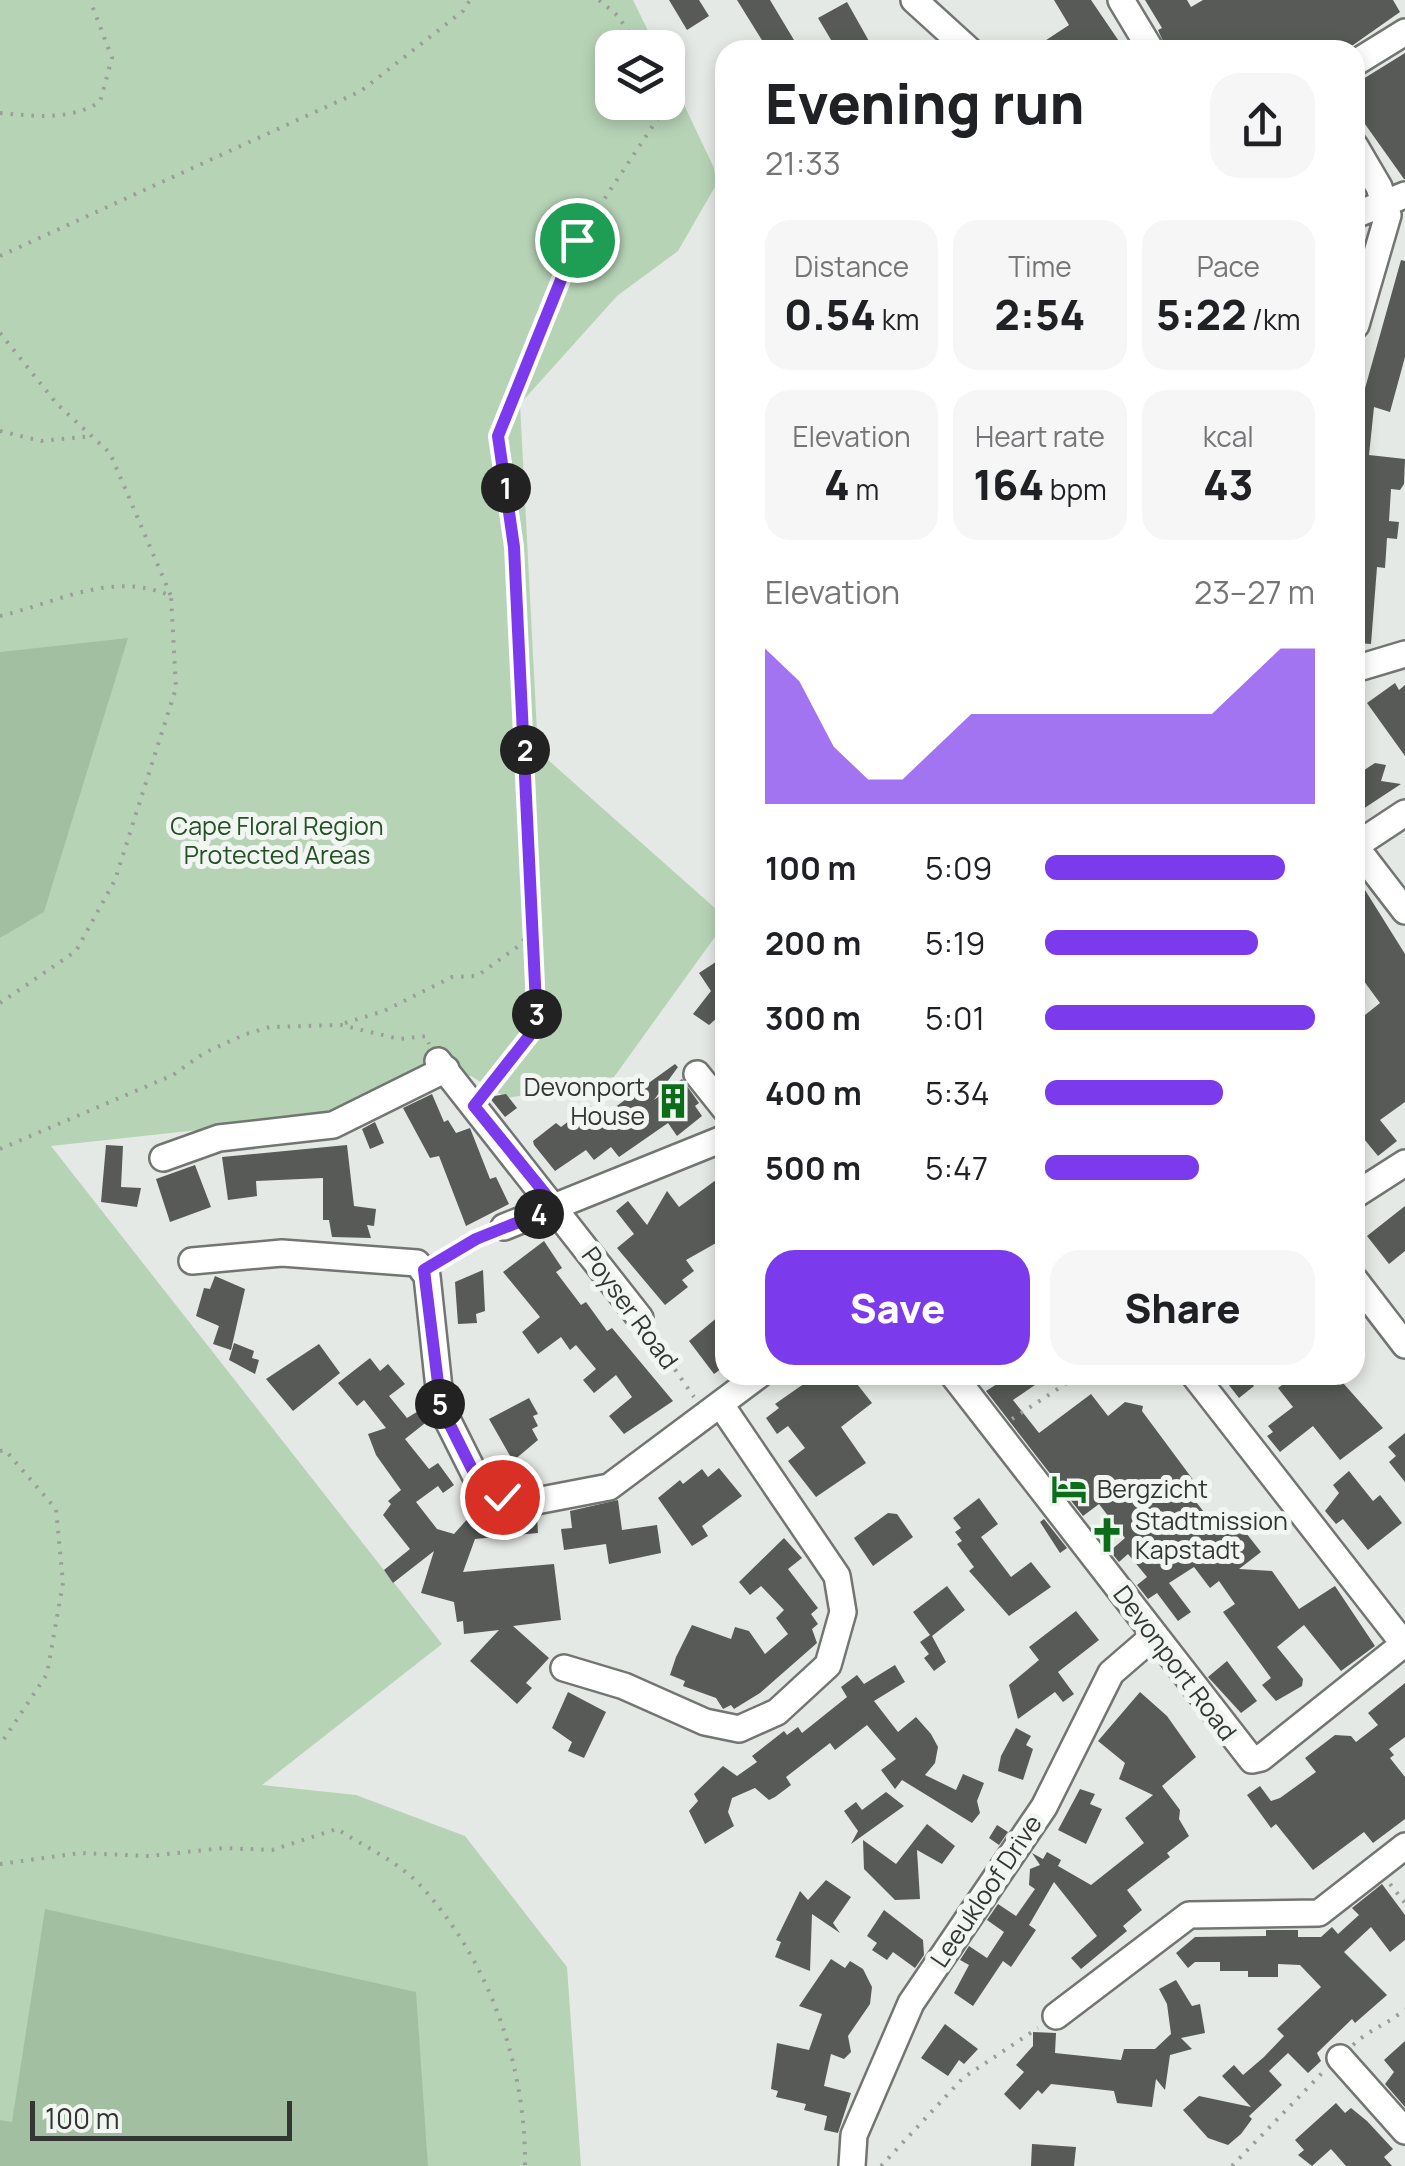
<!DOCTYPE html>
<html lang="en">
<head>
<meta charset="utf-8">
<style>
  :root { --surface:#fff; --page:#f6f6f6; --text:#202124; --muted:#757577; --accent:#7c3aed }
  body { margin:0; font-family:Manrope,sans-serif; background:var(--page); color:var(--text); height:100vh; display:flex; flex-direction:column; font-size:38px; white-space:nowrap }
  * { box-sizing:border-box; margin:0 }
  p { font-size:32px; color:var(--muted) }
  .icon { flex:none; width:55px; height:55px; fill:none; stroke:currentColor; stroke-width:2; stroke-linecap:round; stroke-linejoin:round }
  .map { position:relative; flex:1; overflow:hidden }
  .side { position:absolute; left:715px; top:40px; width:650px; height:1345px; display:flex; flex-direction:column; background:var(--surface); border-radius:30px; box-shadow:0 5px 15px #0003 }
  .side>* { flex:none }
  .tools { position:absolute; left:595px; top:30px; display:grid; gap:20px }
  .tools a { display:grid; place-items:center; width:90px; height:90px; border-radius:20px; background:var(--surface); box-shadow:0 5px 15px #0003; font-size:50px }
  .scale { position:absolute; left:30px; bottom:25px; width:262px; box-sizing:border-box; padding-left:10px; border:5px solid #343634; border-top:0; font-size:28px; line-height:35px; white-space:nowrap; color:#343634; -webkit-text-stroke:8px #f2f6f2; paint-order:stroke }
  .pin { position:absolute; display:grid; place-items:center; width:85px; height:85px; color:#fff; margin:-42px; border:5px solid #fff; border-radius:50%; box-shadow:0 2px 10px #0007 }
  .km { position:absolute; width:50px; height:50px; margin:-25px; border-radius:50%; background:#222; color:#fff; font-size:28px; line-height:50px; text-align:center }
  .round { display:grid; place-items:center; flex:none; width:105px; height:105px; border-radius:30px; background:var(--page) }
  .headline { display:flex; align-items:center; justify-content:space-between; height:170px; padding:0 50px }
  h1 { font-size:55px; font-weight:800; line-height:75px }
  .figures { display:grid; grid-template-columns:repeat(3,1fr); gap:15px; height:170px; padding:10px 50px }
  .figures div { display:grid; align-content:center; border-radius:25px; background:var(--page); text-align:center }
  .figures b { font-size:42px; font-weight:800 }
  .figures small { font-size:28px; font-weight:400 }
  .figures p { font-size:28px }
  .chart { height:280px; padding:20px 50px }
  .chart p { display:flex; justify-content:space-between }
  .chart svg { width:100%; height:180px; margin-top:10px; fill:var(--accent); opacity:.7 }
  .button { display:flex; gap:20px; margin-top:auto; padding:20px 50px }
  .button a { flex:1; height:115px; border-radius:30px; background:var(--accent); color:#fff; font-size:40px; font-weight:800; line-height:115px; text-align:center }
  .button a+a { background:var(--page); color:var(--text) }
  ul { padding:0 50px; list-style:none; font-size:32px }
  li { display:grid; grid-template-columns:160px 120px 1fr; align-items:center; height:75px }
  li i { height:25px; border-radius:12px; background:var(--accent) }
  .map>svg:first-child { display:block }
  .green { fill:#b7d3b6 }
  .forest { fill:#a2c0a1 }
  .building { fill:#575a57 }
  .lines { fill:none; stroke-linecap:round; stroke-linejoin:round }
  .minor-casing { stroke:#727571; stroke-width:30 }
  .path { stroke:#9a9d9a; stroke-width:4; stroke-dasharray:2.5 8; stroke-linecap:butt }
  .minor { stroke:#fff; stroke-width:25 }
  .route-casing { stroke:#fff; stroke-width:20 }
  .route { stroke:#7c3aed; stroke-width:12 }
  .labels { text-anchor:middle; stroke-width:10; stroke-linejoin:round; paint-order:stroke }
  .park-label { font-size:25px; fill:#255127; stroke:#f2f6f2 }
  .poi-label { font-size:25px; fill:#343634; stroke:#f2f6f2; text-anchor:start }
  .street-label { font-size:25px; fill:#343634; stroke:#f2f6f2 }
</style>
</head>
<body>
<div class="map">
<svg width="1405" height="2166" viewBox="0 0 1405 2166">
  <rect width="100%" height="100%" fill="#e5e9e5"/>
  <path class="green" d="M0,0h633l23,47 -44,1v54h56v-31l46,97 2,17 -38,66 -61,45 -97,108 18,347 187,166v6l-111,154 -77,11v5l-30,5 -36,-22h-42l-82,38 -296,32 391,498 -180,141 94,10 109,41 102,131 14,199h-581z"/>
  <path class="forest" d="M128,638l-84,274 -44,26v-286z
    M45,1909l371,83 12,174h-428v-46l12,2z"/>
  <path class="building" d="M669,0h30l10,16 -22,14z
    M737,0h33l30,50h-32z
    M1054,0h37l34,50h-94l38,-25z
    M1145,0h42l4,7 12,-7h190l7,12 -54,38h-179l-9,-20 4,-2z
    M847,2l27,48h-37l-19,-32z
    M1405,53v126h-1l-49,-69v-26z
    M1401,260l4,1v96l-15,55 -16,-5 -5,48 36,4 -1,25 -4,6 -9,-1 -2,32 10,1 -2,17 -10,-1 -2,30 -8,-1 -6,77 -14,-1 -2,-219z
    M1395,683l4,7 6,-5v71l-38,-53z
    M1375,763l11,2 -5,16 20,3 -38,25 -8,-12v-21z
    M1355,874l50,80v148l-25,18 17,21 -19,15 -23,-28v-105l25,-20 -25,-34z
    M725,956v55l-16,14 -16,-11 18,-23 -12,-18z
    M675,1064l3,3 -24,33 28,-21 17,24 -4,3 7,10 -25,20 -9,-13 -49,34 -8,-10 -17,13 -8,-10 -31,21 -21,-26 -1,-4 23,-18 5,4 29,-22 10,13z
    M432,1094l12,28 4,-2 8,13 14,-5 20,51 6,-2 13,27 -43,22 -27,-70 -9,2 -27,-50z
    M506,1094l11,14 -12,9 -16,-20z
    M375,1122l9,21 -14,6 -8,-20z
    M106,1145l17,1 -2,41 20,1 -4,19 -36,-5z
    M347,1145l7,61 22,3 -2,17 -7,-1 4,13 -39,-1 -3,-17h-6v-42l-67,3 1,15 -29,4 -6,-43z
    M195,1165l16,42 -41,15 -14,-43z
    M716,1180l9,10v48l-39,22 8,11 -12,9 6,7 -23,18 -48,-57 17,-14 -18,-23 12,-10 19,24 20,-34 12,16z
    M1405,1206v45l-16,13 -22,-28z
    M544,1241l18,27 -6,4 25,33 5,-3 21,29 5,-3 61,73 -49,33 -15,-18 23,-19 -16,-22 -22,18 -11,-13 13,-11 -20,-24 -6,5 -9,-13 -23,17 -16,-22 18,-15 -37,-45z
    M483,1270l2,41 -9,3 1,9 -19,1 -3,-42z
    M215,1276l30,13 -14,61 -18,-6 6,-18 -23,-10 8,-28 6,1z
    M725,1311v55l-11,8 -25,-33z
    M234,1343l20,8 -2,7 7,2 -4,14 -26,-14z
    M319,1344l21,29 -47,38 -27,-32z
    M370,1358l10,13 8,-7 17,20 -16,12 18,22 18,-11 4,13 -24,19 24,30 9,-6 16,22 -11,8 -5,-7 -22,16 21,27 17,5 16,-18 67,1 1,16 -63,6 -12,33 91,-8 7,56 -48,6 36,32 -23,25 6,5 -15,16 -47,-43 29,-31 -35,4 -1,-13 -6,1 -3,-20 -33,-9 13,-42 -41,32 -9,-13 26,-21 -27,-34 8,-11 -3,-3 13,-11 -25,-35 -8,-21 18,-6 -22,-28 -7,6 -19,-23z
    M799,1375h51l22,28 -31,24 25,36 -50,34 -28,-36 17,-13 -17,-22 -11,8 -11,-16 13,-10 -4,-4 30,-21z
    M1011,1375h18l6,10 -22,15 26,33 52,-39 17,22 17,-14 18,4 -1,5 52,70 -9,7 34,43 16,-12 26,33 -22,17 33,2 27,38 36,-23 40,60 -34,25 -37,-46 -27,22 26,32 -1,7 -26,15 -14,-16 9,-7 -48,-66 12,-8 -16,-23 -9,7 -16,-21 -25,16 22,29 -13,9 -21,-28 -9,6 -11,-14 10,-8 -19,-23 -9,8 -9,-11 15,-13 -26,-34 -16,12 -97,-125z
    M1221,1375h24l9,11 -15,12z
    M1295,1375h41l47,53 -43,32 -27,-34 -33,26 -13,-16 6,-4 -5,-6 25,-19 -15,-19z
    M529,1398l9,16 -5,2 5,10 -6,3 6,11 -25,21 -24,-42z
    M1405,1433v49l-16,-20 7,-6 -8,-9z
    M719,1468l23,28 -40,30 6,10 -16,10 -34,-48 22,-18 3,4 19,-15 6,8z
    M1349,1471l24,30 7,-6 22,28 -34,27 -25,-31 -7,5 -11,-13 14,-18 -6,-8z
    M979,1498l19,26 -17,13 30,40 20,-15 20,25 -42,29 -40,-45 5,-4 -17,-23 5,-3 -7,-9 6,-4 -8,-10z
    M618,1500l4,30 35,-5 4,28 -52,11 -3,-20 -42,6 -3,-21 11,-1 -2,-17z
    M888,1513l9,1 16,23 -40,29 -19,-28z
    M1044,1519l23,29 -7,5 -20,-31z
    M784,1538l18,20 -14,11 30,39 -7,6 7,10 -6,5 5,14 -57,50 -26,16 -3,-4 -8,4 -7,-11 -33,-12 2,-5 -15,-6 6,-18 16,-32 39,14 4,-12 14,4 16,23 23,-20 -12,-16 8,-8 -23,-24 -11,9 -11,-13z
    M947,1586l18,24 -33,26 14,26 -12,9 -10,-13 5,-4 -9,-12 10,-7 -17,-23z
    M1076,1611l23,29 -41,32 16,22 -11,8 -8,-10 -37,27 -9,-34 30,-25 -10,-13z
    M1227,1661l30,40 -16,12 -33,-36z
    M895,1665l10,17 -31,19 24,31 18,-15 15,17 7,13 -3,16 -10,12 31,15 7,-16 21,9 -7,18 3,12 -8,10 -70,-43 -7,9 -14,-19 15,-11 -29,-34 -32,25 -5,-7 -44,34 5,8 -16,12 -6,3 -14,-12 -23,10 -4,14 6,14 -29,18 -16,-33 9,-10 -4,-7 29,-28 14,10 20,-14 -5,-6 32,-25 3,4 11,-8 4,6 45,-36 -6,-10 16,-12 7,9z
    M1405,1683v54l-16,12 5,6 -4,3 15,19v42l-32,24 -9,-11 -51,38 -37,-46 -5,4 -24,-33 13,-9 11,15 9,-3 36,-26 -11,-14 30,-23 16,1 5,6 22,-17 -10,-12z
    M568,1692l38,20 -22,46 -16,-7 4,-9 -20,-14z
    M1140,1692l27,24 29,41 -34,29 18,24 -1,9 10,17 -22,17 3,4 -43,33 15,20 -19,16 4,5 -46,38 -10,-11 26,-22 -43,-54 -25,43 7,5 -25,37 -8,-6 -30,45 -19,-13 15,-28 -9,-5 9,-14 18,12 17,-26 -17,-12 11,-16 18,12 19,-27 -6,-4 1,-16 10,-4 -8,-12 11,6 4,-7 14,8 -3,6 33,19 53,-42 -19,-25 28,-23 -34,-16 6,-16 -27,-22z
    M1016,1728l15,8 -5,9 7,4 -10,31 -25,-9 3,-15z
    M1080,1789l15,5 -5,10 12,5 -16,35 -28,-14z
    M886,1792l18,14 -53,38 7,-13 -14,-20 12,-9 6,8z
    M927,1824l28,22 -13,18 -25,-14 3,49 -25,1 -31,-31 -1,-29 33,24z
    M997,1825l11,7 -9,13 -10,-7z
    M826,1880l25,17 -18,26 7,10 -28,-19 -2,57 -35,-14 6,-15 -5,-2 24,-49 8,9z
    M1382,1884l23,31v25l-15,12 -19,-25 -27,25 43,43 -32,28 -3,-4 -35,34 4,8 -13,12 -20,-20 -19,18 13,14 -33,31 3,3 -11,15 -13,11 -20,-7 -25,-28 16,-14 52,11 -29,-31 12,-11 9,10 21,-18 20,-21 -7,-7 44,-42 -21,-22 -22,-1v13h-30v-6h-28v-9h-25l-7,6 -12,-15 19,-16 71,-1v-6h32v7h23l11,-10 6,7 21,-19 -7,-7z
    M884,1910l39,30 1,15 -9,13 -22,-16 -6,8 -15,-10 5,-7 -10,-7z
    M831,1959l14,9 5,-7 13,8 9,18 -2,17 -22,32 3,16 -7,7 -13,-5 -7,32 27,7 -13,40 -14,-3 3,-14 -23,-6 2,-6 -30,-7 2,-6 -7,-2 6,-46 32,7 13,-36 -23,-8z
    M1176,1980l16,26 8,-2 5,29 -24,5 11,11 -22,6 -5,35 -9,-11 -4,28 -35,-4 -3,-12 -63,-7 -9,10 -4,-4 -18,20 -16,-16 20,-22 -8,-7 17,-19v-14l23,1 -1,20 66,7 3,-11h31l16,-15 -4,-30 -8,-15z
    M945,2024l33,25 -14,15 -5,-4 -11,16 -27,-18z
    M1405,2041v66l-20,-23 9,-12 -10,-12z
    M1336,2103l9,10 6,-5 16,13 26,28 -9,8 8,9h-46l-15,-17 -19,17 -14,-11 6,-5 -9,-10z
    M1032,2144l44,3 -2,19h-43z"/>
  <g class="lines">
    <defs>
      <path id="minor" d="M914,0l55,50
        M1121,0l30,50
        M1355,63l50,-31
        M1355,146l24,41 9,28 -32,110
        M1355,215l50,-20
        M1355,669l50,-15
        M1355,846l50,65
        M1355,846l50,-33
        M438,1061l202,257
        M697,1074l28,35
        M163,1158l56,-20 114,-13 113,-56
        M1355,1195l50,-32
        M504,1227l221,-89
        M192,1261l90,-8 135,10 10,13 14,131 34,68 27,22 29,5 78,-15 150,-112
        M1355,1280l50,65
        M953,1375l299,385 9,-2 144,-115
        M1194,1375l210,269
        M564,1668l60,18 81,36 34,7 38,-17 51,-47 15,-53 -6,-36 -116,-171
        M1056,2016l133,-101 130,-2 86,-67
        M1340,2058l65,73
        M852,2166l2,-31 57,-132 133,-196 67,-134 44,-38"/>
    </defs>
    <use href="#minor" class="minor-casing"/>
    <path class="path" d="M599,0l19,16 21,32
      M0,113c36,3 68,8 100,-11l12,-44 -22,-58
      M0,256l361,-165 102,-80 7,-11
      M0,333l57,71 53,49 61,143
      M0,431l41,10 51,-5
      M0,616c57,-13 111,-46 171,-20l5,92 -61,192 -39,71 -76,52
      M345,1023l39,-12 68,-34 25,-1 43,-31 11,-16
      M486,1090l51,-63 -23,-480 -15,-111 78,-196 85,-128 -1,-10
      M0,1149l173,-74 31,-22 42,-19 24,-7 71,-2 58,14 27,-3 3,8
      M442,1259l44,-24
      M651,1335l43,62
      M1012,1419l67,-44
      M0,1451l5,-1 51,59 7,74 -16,91 -47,71
      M0,1864l80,-11 69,3 75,-8 48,2 65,-21c26,17 62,33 83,56 69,75 106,180 105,281
      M1390,1884l15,19
      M1353,2045c21,-19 33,-19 52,-36
      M881,2166l82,-88 75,-50
      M1232,2166l92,-95"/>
    <use href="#minor" class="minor"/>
  </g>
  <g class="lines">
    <defs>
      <path id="route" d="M502,1497l-27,-22 -34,-68 -17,-137 52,-31 80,-32 -82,-101 63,-80 -23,-479 -16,-111 79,-196"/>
    </defs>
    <use href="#route" class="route-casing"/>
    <use href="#route" class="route"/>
  </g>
  <defs>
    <symbol id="building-bare" viewBox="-9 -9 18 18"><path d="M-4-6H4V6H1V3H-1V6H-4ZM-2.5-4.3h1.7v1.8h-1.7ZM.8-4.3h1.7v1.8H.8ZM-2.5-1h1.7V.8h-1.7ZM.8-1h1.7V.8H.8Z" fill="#0b6d1a" stroke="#f2f6f2" stroke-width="2.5" paint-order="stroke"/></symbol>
    <symbol id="hotel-bare" viewBox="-9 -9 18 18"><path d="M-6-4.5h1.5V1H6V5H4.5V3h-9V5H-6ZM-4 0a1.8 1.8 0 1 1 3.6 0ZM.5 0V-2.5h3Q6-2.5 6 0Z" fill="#0b6d1a" stroke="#f2f6f2" stroke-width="2.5" paint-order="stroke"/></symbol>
    <symbol id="church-bare" viewBox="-9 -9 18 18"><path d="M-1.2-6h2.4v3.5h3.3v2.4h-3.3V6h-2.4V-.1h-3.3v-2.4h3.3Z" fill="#0b6d1a" stroke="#f2f6f2" stroke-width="2.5" paint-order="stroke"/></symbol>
  </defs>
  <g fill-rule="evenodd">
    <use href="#building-bare" x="648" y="1076" width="50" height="50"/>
    <use href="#hotel-bare" x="1044" y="1464" width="50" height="50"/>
    <use href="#church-bare" x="1082" y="1510" width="50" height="50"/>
  </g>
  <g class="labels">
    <g class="park-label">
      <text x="277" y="835">Cape Floral Region<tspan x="277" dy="29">Protected Areas</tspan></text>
    </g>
    <g class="poi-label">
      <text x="645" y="1096" text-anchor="end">Devonport<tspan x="645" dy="29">House</tspan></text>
      <text x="1097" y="1498">Bergzicht</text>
      <text x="1135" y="1530">Stadtmission<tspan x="1135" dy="29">Kapstadt</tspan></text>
    </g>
    <g class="street-label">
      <text transform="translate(630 1308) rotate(54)" y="9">Poyser Road</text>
      <text transform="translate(1175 1663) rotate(53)" y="9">Devonport Road</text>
      <text transform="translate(986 1891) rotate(-56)" y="9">Leeukloof Drive</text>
    </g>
  </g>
</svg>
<div class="tools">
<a><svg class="icon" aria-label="layers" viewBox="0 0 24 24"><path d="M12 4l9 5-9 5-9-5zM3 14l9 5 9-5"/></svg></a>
</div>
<div class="scale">100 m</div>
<div class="pin" style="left:577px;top:240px;background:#1e9e55"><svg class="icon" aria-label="arrive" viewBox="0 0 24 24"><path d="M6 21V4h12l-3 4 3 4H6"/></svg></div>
<div class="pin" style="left:502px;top:1497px;background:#d93025"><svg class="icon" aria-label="check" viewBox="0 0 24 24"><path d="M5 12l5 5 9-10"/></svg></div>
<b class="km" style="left:506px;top:488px">1</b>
<b class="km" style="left:525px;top:750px">2</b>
<b class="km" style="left:537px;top:1014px">3</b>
<b class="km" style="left:539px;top:1214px">4</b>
<b class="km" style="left:440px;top:1404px">5</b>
<section class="side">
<div class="headline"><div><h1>Evening run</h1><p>21:33</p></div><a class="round"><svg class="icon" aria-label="share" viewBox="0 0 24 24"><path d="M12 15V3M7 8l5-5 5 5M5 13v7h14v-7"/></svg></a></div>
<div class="figures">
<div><p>Distance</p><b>0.54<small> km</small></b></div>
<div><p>Time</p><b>2:54</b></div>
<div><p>Pace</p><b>5:22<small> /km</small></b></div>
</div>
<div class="figures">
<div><p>Elevation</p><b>4<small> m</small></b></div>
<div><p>Heart rate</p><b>164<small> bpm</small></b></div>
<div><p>kcal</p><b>43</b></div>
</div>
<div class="chart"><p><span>Elevation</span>23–27 m</p>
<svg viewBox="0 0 160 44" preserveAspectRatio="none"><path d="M0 44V6L10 14L20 30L30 38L40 38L50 30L60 22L70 22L80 22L90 22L100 22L110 22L120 22L130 22L140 14L150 6L160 6V44z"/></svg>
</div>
<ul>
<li><b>100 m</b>5:09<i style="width:89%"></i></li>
<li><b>200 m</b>5:19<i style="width:79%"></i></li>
<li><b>300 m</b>5:01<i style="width:100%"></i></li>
<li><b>400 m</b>5:34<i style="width:66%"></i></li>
<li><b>500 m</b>5:47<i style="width:57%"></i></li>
</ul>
<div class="button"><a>Save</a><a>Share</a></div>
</section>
</div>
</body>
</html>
